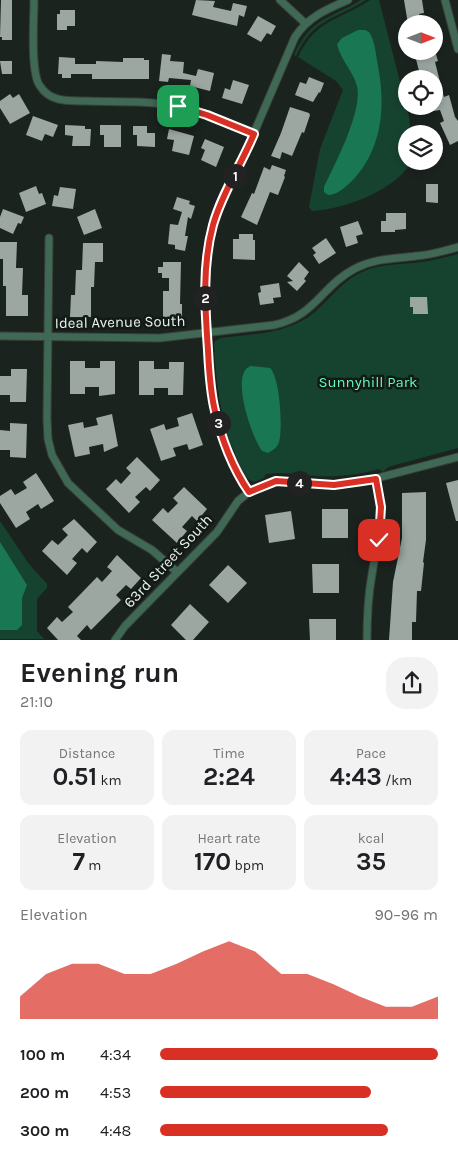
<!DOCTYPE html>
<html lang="en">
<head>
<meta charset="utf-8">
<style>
  :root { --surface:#fff; --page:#f2f2f2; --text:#202124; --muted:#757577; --accent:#d93025 }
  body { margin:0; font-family:Karla,sans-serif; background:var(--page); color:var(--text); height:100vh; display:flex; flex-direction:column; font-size:19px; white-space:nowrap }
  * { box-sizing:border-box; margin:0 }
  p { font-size:16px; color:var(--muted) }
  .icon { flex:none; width:28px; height:28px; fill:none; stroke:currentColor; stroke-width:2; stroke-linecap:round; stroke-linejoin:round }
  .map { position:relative; height:640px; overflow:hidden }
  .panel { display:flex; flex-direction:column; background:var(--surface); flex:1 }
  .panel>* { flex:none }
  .needle { width:32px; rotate:90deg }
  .buttons { position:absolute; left:398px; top:15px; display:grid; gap:10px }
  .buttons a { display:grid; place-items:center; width:45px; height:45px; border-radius:50%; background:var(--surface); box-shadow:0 2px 8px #0003; font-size:25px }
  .pin { position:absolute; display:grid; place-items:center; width:42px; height:42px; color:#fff; margin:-21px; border-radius:10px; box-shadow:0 2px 8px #0006 }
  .km { position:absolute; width:25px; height:25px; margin:-12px; border-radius:50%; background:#222; color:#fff; font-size:14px; line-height:25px; text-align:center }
  .round { display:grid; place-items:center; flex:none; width:52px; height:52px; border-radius:20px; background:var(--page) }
  .summary { display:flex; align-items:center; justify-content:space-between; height:85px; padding:0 20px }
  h1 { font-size:28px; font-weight:700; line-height:38px }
  .stats { display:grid; grid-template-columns:repeat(3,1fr); gap:8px; height:85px; padding:5px 20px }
  .stats div { display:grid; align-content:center; border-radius:12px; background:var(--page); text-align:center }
  .stats b { font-size:25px; font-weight:700 }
  .stats small { font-size:14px; font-weight:400 }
  .stats p { font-size:14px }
  .chart { height:140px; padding:10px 20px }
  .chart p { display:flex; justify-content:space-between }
  .chart svg { width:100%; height:90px; margin-top:5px; fill:var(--accent); opacity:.7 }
  ul { padding:0 20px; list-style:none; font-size:16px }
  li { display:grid; grid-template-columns:80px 60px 1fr; align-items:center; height:38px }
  li i { height:12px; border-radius:6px; background:var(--accent) }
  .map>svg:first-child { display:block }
  .green { fill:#16432f }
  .water { fill:#1a7753 }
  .building { fill:#9ca7a1 }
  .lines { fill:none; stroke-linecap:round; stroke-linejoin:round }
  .minor-casing { stroke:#38403c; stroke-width:9 }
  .minor { stroke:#406955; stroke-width:7 }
  .route-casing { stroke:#fff; stroke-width:10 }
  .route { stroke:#d93025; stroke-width:6 }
  .labels { text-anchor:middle; stroke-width:5; stroke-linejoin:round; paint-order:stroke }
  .street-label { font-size:15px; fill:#ebf1ee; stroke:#121a16 }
  .park-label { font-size:15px; fill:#64fab9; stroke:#121a16 }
</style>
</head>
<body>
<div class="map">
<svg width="458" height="640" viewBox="0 0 458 640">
  <rect width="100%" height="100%" fill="#1b231f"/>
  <path class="green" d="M361,0h5c-31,20 -53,18 -70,56l-2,-1c17,-38 36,-36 67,-55z
    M370,0h9l30,117 2,17h-5v27l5,1c-14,28 -69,48 -99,49l-3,-4 11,-58 23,-59 -7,-9 -38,-24c19,-39 41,-36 72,-57z
    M458,254v194l-70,19 -5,5 -4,-3c-20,6 -41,8 -62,7 -17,-1 -33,-5 -51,-2l-2,4 -10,4 -6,-3c-25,-42 -31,-84 -34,-133l1,-5 6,-3c32,-4 68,-4 94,-26 17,-15 28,-32 49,-41 19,-8 38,-6 57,-9 12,-1 25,-5 37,-8z
    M0,521l29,43 18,20v4l-10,11v32l7,8h-44z"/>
  <path class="water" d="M358,30h7l4,2c6,9 7,23 9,34 8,42 4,84 -27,116 -7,6 -14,13 -23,13l-4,-3v-5c11,-23 39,-76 33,-101 -4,-15 -17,-27 -20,-42l5,-6z
    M251,366l19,2c10,9 13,61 9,74 -2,6 -6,8 -11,11l-6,-2c-10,-13 -33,-79 -11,-85z
    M0,542l27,43 -5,13v27l-5,5h-17z"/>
  <path class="building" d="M1,0h11v40h-10v-3h-2z
    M196,0l19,1 -2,6 18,4 2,-8 14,3 -3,11 -5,-2 -2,11 -45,-11z
    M404,0h18l2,13 -5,1 3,10h-14z
    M60,10h15v16h-8v4h-10v-16h3z
    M258,16l18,10 -5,9 -4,-2 -6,9 -14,-8z
    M414,51h21l3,10 -3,1 6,24 3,11 5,-2 6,22 3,4v20l-8,4 -10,-22 4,-2 -4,-11 -6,1v-32h-6l-2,-6 -6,2z
    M162,54l9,1 -1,6 14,1 -1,11 13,3 2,-7 16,4 -4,18 -20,-5 1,-6 -22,-2 -1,4 -9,-1z
    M59,57l16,1v6h21v-3l27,1v-4h21v2h5v19h-57v-5h-21v4h-9v-4h-4z
    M0,61h12v13h-10z
    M309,77l15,6 -4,10 -1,-1 -6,10 -18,-7 5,-13 6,2z
    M233,80l16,5 -7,19 -20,-6 3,-10 5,2z
    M10,94l3,4 6,-4 11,19 -20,11 -10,-16v-7z
    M290,107l19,6 1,2 -6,18 -2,-1 -10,24 -10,-4 -2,7 -9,-3 10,-23z
    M33,116l25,9 -5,12 -8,-3 -3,7 -16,-6z
    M65,125l20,1v3h6l-1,17h-18l1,-10 -8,-1z
    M100,125h21v22h-17v-12h-4z
    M133,126h14v7h8v14l-18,-1v-11h-4z
    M169,129l25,7 -5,19 -17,-4 2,-11 -7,-1z
    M205,139l19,8 -8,20 -15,-7 4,-10 -4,-2z
    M272,165l14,5 -2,6 1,1 -7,18 -8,-3 -13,33 -16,-8 11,-24 2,1 10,-27 6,3z
    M426,184h12v19l-12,-1z
    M36,186l3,8 3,-1 4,11 -20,8 -7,-19z
    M60,187l16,2 -3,20 -21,-3 2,-11 4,1z
    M177,197l13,4 -1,3 6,2 -4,13 -3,-2 -3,19h3l-3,15 -10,-2v-4l-7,-1 2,-20 8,1 4,-13 -9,-3z
    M3,209l21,8 -3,7 -3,-1 -5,11 -13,-6v-11z
    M95,209l7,19 -18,7 -7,-18z
    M386,213h20v16l-11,1v2h-14v-11h5z
    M358,221l5,13 -7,2 2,7 -12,4 -6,-20z
    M239,234h14v6h2v20l-22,-1v-20h6z
    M326,238l10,15 -17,11 -6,-9 3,-2 -4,-5z
    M0,242h17l-1,26h7l-1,27h6v21h-22v-30h-3v-27h-3z
    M83,243h20v19h-8l-1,25h-3v30h-21l1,-22h4l1,-25h6z
    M163,262h18l-1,42h2v13h-19v-26h6v-13h-7v-5h-4v-6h5z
    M299,262l10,10 -5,7 2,2 -9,10 -10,-9 6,-1 -6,-5z
    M279,283l2,14 -8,1 1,5 -14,2 -2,-12 3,-1 -1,-6z
    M410,297h17l1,17h-15v-7h-3z
    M70,361h15v7h15v-7h15v33l-16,2v-9h-14v7h-15z
    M139,361h15v8h15v-7h15l-1,33h-15v-7h-14v7h-15z
    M11,369h16l-1,33h-16v-7h-10v-19h11z
    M192,413l11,32 -14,5 -2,-6 -14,4 3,8 -15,5 -11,-32 14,-5 2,6 13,-4 -2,-8z
    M112,414l6,32 -14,6 -1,-8 -14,3 1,7 -15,3 -7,-32 15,-3 1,6 14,-3 -2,-7z
    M10,423l17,1 -1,34 -16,-1v-7h-10v-20l10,1z
    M137,457l23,23 -10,11 -4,-4 -11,10 5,5 -11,11 -23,-24 10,-10 5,5 10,-11 -5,-5z
    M36,473l18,28 -13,8 -3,-5 -12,8 4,7 -14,9 -16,-25v-7l11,-7 4,6 12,-7 -4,-6z
    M458,480v41h-2l-10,-38z
    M184,487l23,22 -10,12 -5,-5 -10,11 5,4 -10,12 -25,-23 11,-12 5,5 10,-10 -5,-5z
    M426,492v48l-3,22 1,1 -3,28h-4l-1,31h-4v18h-23l4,-58 9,-44v-45z
    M322,509h26v29h-26z
    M291,511l4,28 -26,4 -4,-28z
    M74,519l23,23 -10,11 -5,-5 -10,11 5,4 -10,12 -25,-24 10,-11 6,5 10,-10 -6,-6z
    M117,555l24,23 -10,11 -5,-4 -10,10 5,5 -30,30 -4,-5 -10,11 4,4h-23l-11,-12 10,-11 5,5 11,-10 -5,-5 29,-30 5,5 10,-11 -5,-4z
    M312,564h27v29h-26z
    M228,565l19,18 -19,20 -19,-18z
    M190,604l19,18 -16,18h-7l-15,-15z
    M309,619h27v21h-26z"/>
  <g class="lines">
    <defs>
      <path id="minor" d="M34,0c0,18 -4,73 6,86 10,16 28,15 44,15 31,1 64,-1 95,6 26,5 50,17 74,27
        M280,0l26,24
        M445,0l13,49
        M49,238l-2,181 1,20 4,16 16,28 50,47 34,20 25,22
        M0,336l160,2 114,-13c42,-9 48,-40 82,-57 20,-10 39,-9 60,-12 14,-1 28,-5 42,-9
        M249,492l27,-11 55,4 31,-3 96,-25
        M115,640l10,-14 92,-94 21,-31 11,-9 -20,-39 -16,-50 -8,-94 1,-47 4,-25 10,-31 22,-45 53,-124c13,-20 32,-28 53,-37
        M367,640c0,-22 1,-44 5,-66 6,-37 13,-57 4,-95"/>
    </defs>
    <use href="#minor" class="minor-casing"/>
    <use href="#minor" class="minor"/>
  </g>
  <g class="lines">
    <defs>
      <path id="route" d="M178,106l29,9 47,19c-13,31 -32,59 -41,91 -11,41 -8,83 -5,125 1,20 2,41 7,61 6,27 18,58 34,81l27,-11 58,4 42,-6 5,28 -2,33"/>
    </defs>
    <use href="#route" class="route-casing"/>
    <use href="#route" class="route"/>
  </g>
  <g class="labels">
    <g class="street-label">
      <text transform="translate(120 322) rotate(-1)" y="5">Ideal Avenue South</text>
      <text transform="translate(168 561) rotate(-47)" y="5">63rd Street South</text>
    </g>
    <g class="park-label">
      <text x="368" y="387">Sunnyhill Park</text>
    </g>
  </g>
</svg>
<div class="buttons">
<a><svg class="needle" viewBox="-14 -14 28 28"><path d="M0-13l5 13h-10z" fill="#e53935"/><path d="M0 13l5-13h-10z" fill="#757577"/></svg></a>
<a><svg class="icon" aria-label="locate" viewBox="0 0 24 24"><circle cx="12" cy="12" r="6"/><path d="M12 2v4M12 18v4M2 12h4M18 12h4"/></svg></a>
<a><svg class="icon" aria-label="layers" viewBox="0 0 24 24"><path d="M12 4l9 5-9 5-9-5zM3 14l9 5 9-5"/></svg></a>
</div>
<div class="pin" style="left:178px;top:106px;background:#1e9e55"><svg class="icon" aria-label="arrive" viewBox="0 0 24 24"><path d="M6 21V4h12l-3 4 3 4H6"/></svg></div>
<div class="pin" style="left:379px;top:540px;background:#d93025"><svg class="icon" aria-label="check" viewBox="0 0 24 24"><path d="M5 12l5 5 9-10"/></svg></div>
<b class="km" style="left:235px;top:176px">1</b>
<b class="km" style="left:205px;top:298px">2</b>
<b class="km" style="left:218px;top:423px">3</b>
<b class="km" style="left:299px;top:483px">4</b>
</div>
<section class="panel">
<div class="summary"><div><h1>Evening run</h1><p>21:10</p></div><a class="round"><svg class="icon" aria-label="share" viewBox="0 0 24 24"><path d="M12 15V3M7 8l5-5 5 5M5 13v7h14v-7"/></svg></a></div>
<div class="stats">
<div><p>Distance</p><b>0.51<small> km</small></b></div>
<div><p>Time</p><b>2:24</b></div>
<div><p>Pace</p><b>4:43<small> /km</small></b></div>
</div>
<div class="stats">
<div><p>Elevation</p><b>7<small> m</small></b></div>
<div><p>Heart rate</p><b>170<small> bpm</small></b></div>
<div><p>kcal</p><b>35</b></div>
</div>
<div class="chart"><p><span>Elevation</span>90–96 m</p>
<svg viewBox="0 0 160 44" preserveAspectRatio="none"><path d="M0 44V33L10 22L20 17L30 17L40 22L50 22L60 17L70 11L80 6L90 11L100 22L110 22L120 27L130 33L140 38L150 38L160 33V44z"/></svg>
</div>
<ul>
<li><b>100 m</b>4:34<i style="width:100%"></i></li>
<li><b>200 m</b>4:53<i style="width:76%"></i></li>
<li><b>300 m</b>4:48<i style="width:82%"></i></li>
</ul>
</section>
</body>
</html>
